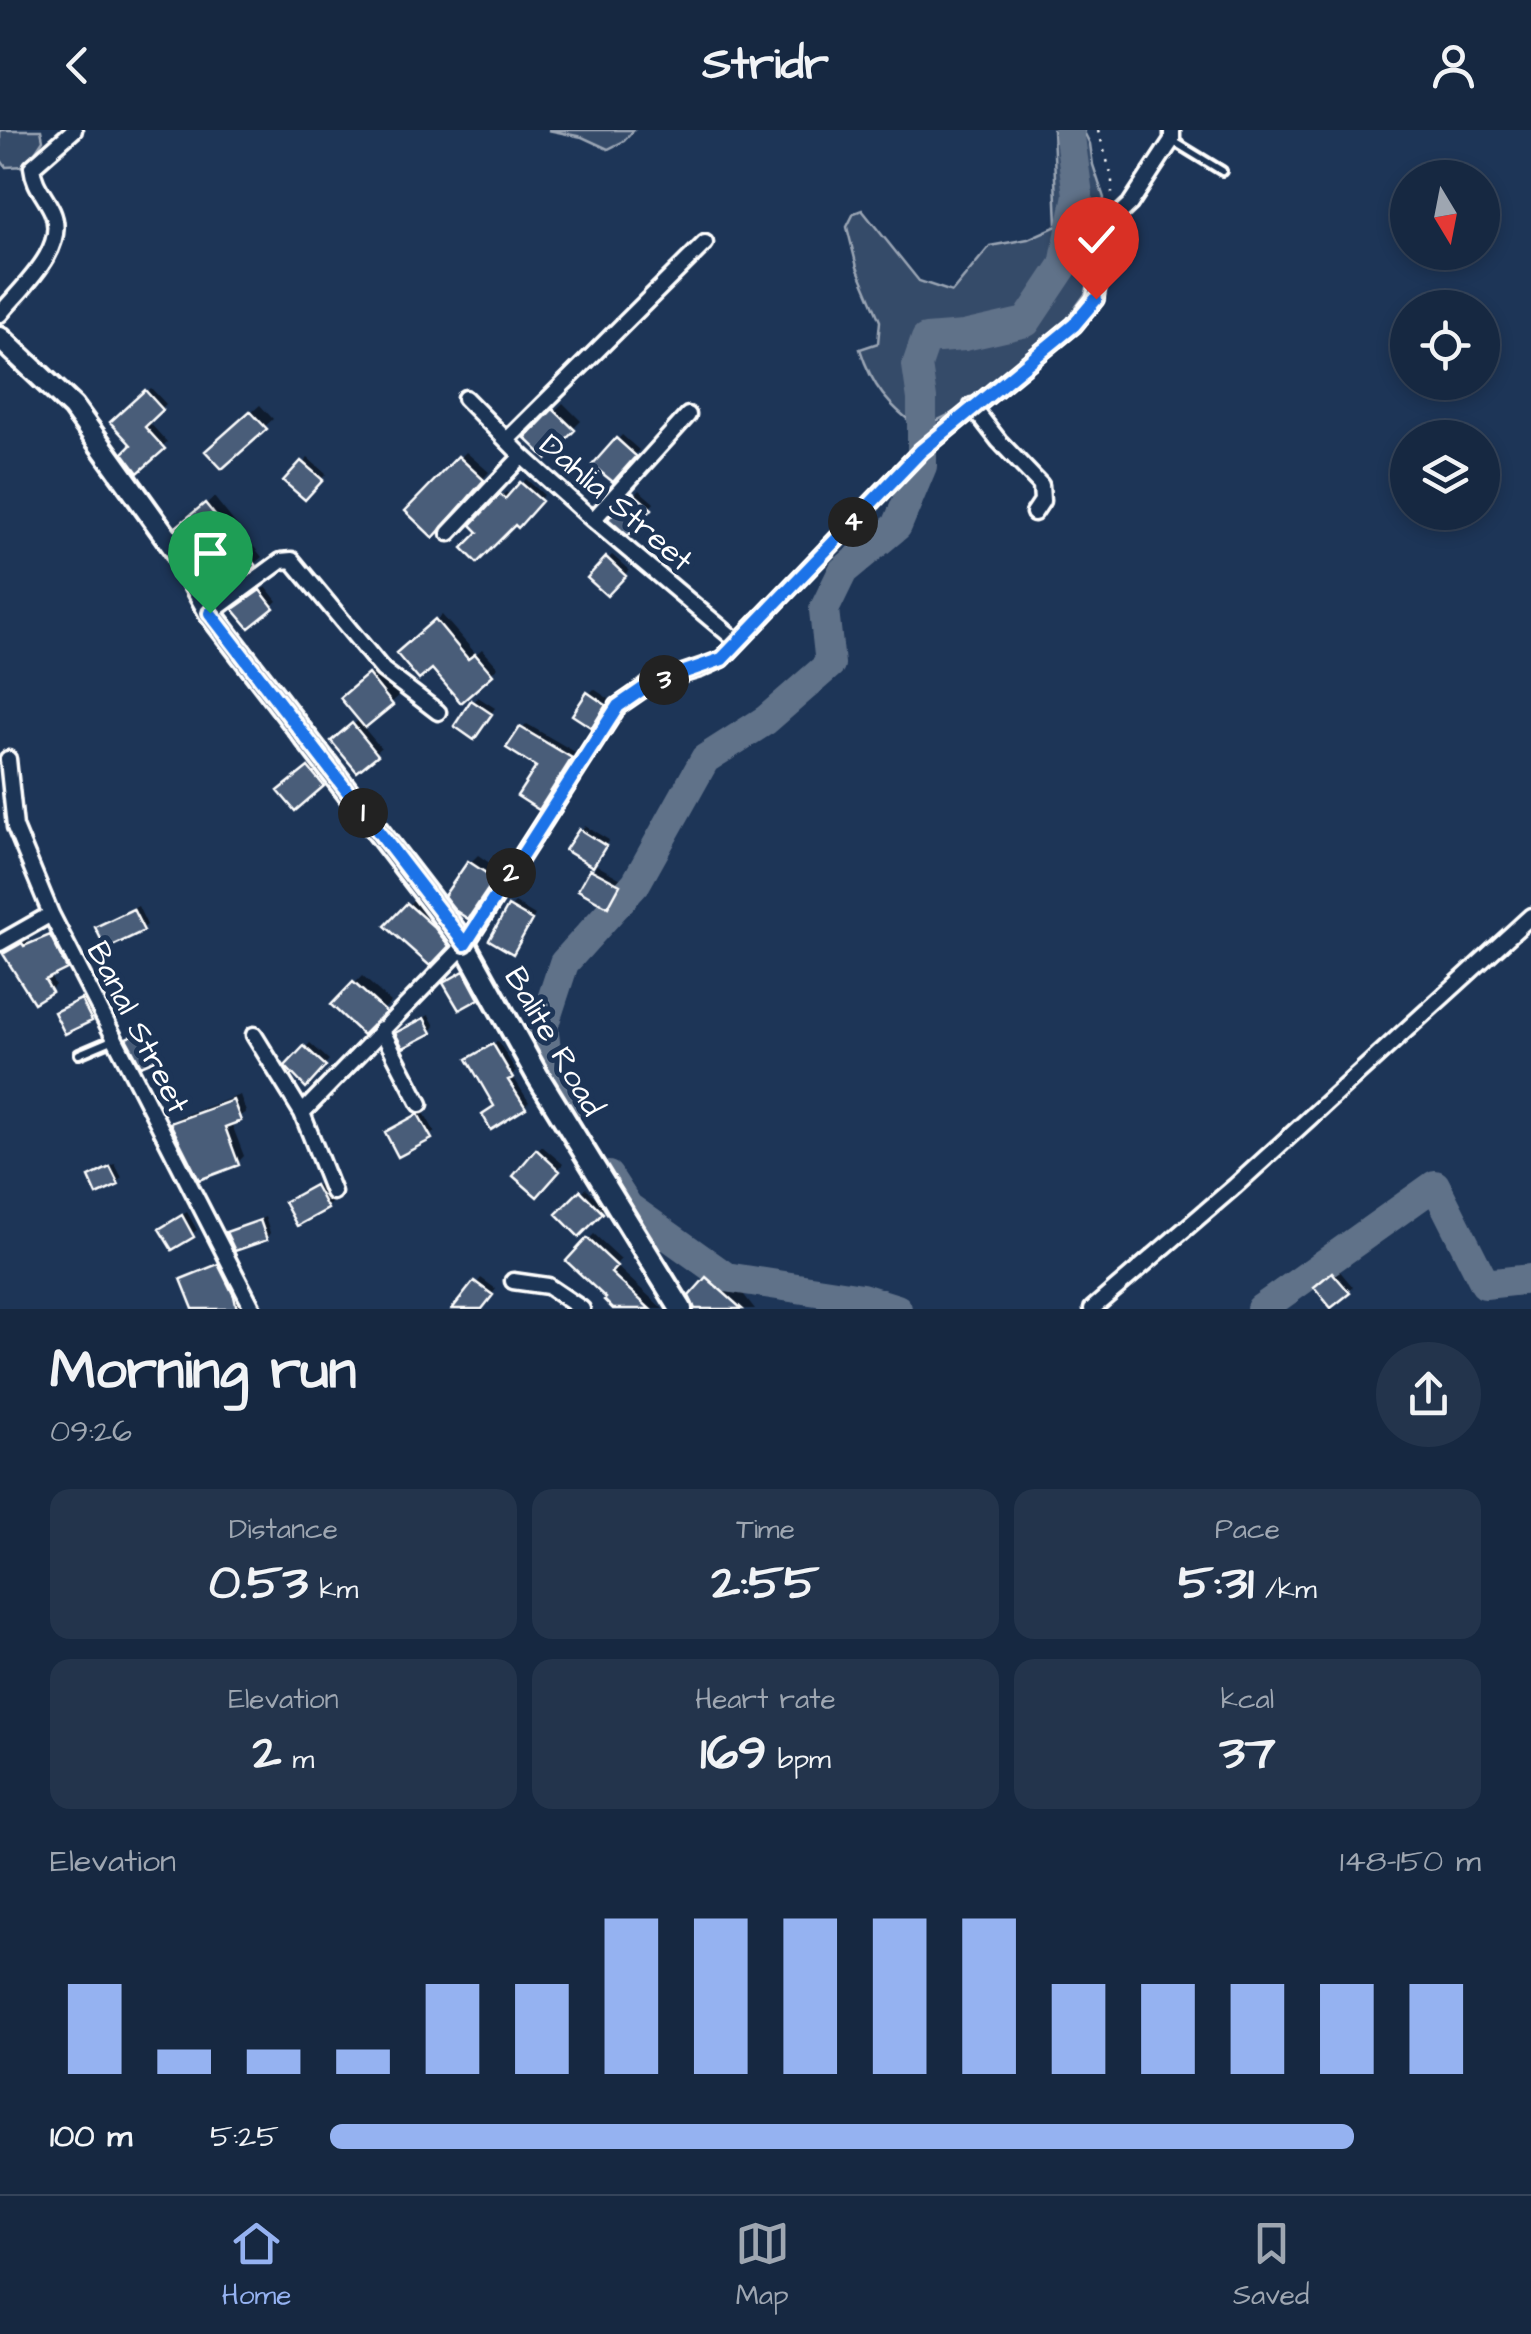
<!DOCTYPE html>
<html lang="en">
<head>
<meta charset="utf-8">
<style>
  :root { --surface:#162841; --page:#23344c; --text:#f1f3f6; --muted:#9ea6b1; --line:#35445a; --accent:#95b2f1 }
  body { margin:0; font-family:"Architects Daughter",sans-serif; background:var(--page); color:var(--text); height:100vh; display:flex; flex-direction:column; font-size:38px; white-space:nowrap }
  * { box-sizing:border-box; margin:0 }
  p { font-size:32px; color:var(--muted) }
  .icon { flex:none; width:55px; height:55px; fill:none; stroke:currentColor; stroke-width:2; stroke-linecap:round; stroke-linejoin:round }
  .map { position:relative; height:1179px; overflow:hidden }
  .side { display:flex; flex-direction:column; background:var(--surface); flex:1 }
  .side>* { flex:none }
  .needle { width:65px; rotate:170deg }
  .fabs { position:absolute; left:1390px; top:30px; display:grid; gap:20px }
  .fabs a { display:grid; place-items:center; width:110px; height:110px; border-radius:50%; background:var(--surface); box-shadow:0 5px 15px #0003,0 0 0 2px var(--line); font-size:50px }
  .pin { position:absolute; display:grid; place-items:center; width:85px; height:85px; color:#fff; margin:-102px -42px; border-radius:50% 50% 50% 0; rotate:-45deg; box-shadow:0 0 10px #0007 }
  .pin .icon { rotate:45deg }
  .km { position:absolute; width:50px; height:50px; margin:-25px; border-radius:50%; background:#222; color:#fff; font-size:28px; line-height:50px; text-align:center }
  .round { display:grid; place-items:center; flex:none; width:105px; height:105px; border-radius:52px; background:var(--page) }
  .headline { display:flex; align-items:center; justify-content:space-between; height:170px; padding:0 50px }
  h1 { font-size:55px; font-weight:700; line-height:75px }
  .metrics { display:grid; grid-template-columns:repeat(3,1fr); gap:15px; height:170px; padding:10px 50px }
  .metrics div { display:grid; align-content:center; border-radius:20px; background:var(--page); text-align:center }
  .metrics b { font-size:50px; font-weight:700 }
  .metrics small { font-size:28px; font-weight:400 }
  .metrics p { font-size:28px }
  .chart { height:280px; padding:20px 50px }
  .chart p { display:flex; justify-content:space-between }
  .chart svg { width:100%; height:180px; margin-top:10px; stroke:var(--accent); stroke-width:6 }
  ul { padding:0 50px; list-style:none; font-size:32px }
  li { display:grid; grid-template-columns:160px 120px 1fr; align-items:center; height:75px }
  li i { height:25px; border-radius:12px; background:var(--accent) }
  header { display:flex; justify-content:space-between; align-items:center; height:130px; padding:0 50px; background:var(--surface); font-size:45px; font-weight:700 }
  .menu { display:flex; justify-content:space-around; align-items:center; height:140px; border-top:2px solid var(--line); background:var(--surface); font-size:28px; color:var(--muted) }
  .menu a { display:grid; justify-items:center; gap:5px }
  .menu .on { color:var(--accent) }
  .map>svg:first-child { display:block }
  .green { fill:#364b69; stroke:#9aa5b4; stroke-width:2.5 }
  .shadow { fill:#0007 }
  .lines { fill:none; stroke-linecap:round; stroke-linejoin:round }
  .river { stroke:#617289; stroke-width:30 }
  .building { fill:#4a5d79; stroke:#fff; stroke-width:2.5 }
  .lane-casing { stroke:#fff; stroke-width:14 }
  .street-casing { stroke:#fff; stroke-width:21 }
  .secondary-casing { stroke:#fff; stroke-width:28 }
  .path { stroke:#fff; stroke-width:2.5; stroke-dasharray:2.5 8; stroke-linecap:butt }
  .lane { stroke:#1d3557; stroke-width:6 }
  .street { stroke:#1d3557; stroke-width:14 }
  .secondary { stroke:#1d3557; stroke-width:20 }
  .route-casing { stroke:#fff; stroke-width:20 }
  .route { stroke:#1a73e8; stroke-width:12 }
  .labels { text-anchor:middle; stroke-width:10; stroke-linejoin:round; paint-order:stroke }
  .street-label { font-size:32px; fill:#fff; stroke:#1d3557 }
</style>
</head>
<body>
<header><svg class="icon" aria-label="back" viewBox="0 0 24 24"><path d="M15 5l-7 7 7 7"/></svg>Stridr<svg class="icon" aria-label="person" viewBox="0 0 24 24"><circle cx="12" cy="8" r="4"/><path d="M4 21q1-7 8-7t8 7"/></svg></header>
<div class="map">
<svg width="1531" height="1179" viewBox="0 0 1531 1179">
  <rect width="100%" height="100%" fill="#1d3557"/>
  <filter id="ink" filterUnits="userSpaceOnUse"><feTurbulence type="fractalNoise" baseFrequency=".01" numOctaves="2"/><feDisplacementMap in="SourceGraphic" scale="20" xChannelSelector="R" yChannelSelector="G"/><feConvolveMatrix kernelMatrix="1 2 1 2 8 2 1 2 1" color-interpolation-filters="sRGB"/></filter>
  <g filter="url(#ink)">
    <path class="green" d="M0,0h41l2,10 -17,26 -20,1 -6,-8z
      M548,0h86l-10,11 -16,8 -26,-12z
      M1053,0h30l7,14 3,21 11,33 -18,95 -19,26 -89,75 -18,15 -40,20c-31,-23 -48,-42 -60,-80l18,-6 2,-22 -23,-54 -10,-40 7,-14 8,-3 57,71 33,11 38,-46 38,-7 29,-13z"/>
    <path class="shadow" d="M151,258l15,16 -18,17 19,21 -29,27 -4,-24 -20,-23z
      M563,273l18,18 -34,34 -19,-18z
      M260,275l13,14 -51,47 -6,-22z
      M622,305l17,15 -26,29 -17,-15z
      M466,322l23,20 -56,62 -24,-23z
      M308,328l18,16 -21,23 -18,-16z
      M526,349l18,16 -26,29 -36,8 -7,-7 31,-33 5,4z
      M639,360l15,13 -26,30 -16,-14z
      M214,367l48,60 -8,7 -67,-44z
      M612,425l17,15 -22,23 -17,-15z
      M266,457l11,14 -28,24 -8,-20z
      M442,485l34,39 6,-5 16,18 -7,6 -59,-7 -27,-19z
      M377,539l22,27 -36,31 18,21 -24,21 -23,-28 26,-22 -9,-29z
      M594,559l15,10 -13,21 -7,-26z
      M478,567l17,11 -17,24 -5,-30z
      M527,594l48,28 -32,50 -4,-36 -17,-37z
      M313,634l14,16 -32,27 -13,-16z
      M585,696l24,14 -16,23 30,17 -15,24 -26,-15 14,-23 -27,-17z
      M478,725l22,15 -25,38 -5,-45z
      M416,767l39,40 -25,26 -41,-37z
      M515,773l20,12 -18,31 -7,-38z
      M138,776l9,19 -5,4 -44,-2z
      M55,802l16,31 -22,12 6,10 -5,5 -39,-41 16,-9 2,3z
      M469,838l13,24 -4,5 -31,-14z
      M362,846l29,26 -28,29 -29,-26z
      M86,867l9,18 -5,4 -28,-11z
      M429,885l6,11 -4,5 -33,2z
      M147,898l11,25 -5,5 -24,-20z
      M498,911l18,30 -4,4 17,27 -5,4 -27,-1 -27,-46z
      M310,913l19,17 -23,24 -17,-18z
      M240,965l6,17 -15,10 13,34 -6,6 -65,-39 6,-6z
      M423,981l12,21 -36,21 -11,-21z
      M542,1016l21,18 -26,29 -21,-18z
      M115,1034l7,14 -5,5 -25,-6z
      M321,1053l11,19 -5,5 -40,-5z
      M586,1058l19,19 -26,26 -20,-19z
      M187,1082l10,18 -24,17 -6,-22z
      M265,1087l5,16 -4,5 -37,-5z
      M594,1104l27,25 -6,6 48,44h-45l-49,-49z
      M223,1131l21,48h-48l-12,-29z
      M1338,1139l15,18 -5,4 -26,-8z
      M714,1143l23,20 3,-3 15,19h-57l-6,-12z
      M481,1148l15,11 -15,20h-25z"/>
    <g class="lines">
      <path class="river" d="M566,982l-14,-21 -9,-64 21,-64 72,-80 69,-124 61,-39 64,-56 -6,-54 19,-39 54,-45 25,-60v-67l-5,-34 9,-26 38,-3 62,-14 38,-57 14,-70 -9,-65
        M608,1046l20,31 98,70 136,21 35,11
        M1261,1179l174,-124 50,99 46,-5"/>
    </g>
    <path class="building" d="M145,260l18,20 -18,17 20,22 -27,24 -15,-20 8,-8 -21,-23z
      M553,279l22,21 -28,29 -22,-21z
      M250,281l17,18 -45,40 -17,-18z
      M616,308l20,18 -23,26 -21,-17z
      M458,326l26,24 -51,58 -28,-27z
      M301,331l22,19 -18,20 -22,-19z
      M520,352l22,19 -24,27 -3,-3 -38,38 -15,-15 16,-16 -7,-7 29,-31 5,5z
      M632,362l20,17 -24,27 -20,-17z
      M205,373l51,63 -37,27 -43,-66z
      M606,427l20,19 -19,20 -20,-18z
      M260,460l14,18 -25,20 -16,-19z
      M435,489l33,40 7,-5 18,21 -32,28 -29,-34 -13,11 -23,-27z
      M368,544l25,31 -28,23 -25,-30z
      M587,562l19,13 -14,23 -20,-13z
      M471,570l21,14 -18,26 -20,-14z
      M352,593l26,32 -21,17 -26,-31z
      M520,597l52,31 -33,52 -22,-14 19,-29 -30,-19z
      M308,637l16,19 -29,25 -17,-20z
      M579,699l27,17 -13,21 -28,-17z
      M468,731l27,18 -27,40 -12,-8 -12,-15z
      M590,739l30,16 -12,22 -30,-17z
      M407,773l27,24 15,19 -19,20 -45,-40z
      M508,776l24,14 -19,34 -24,-14z
      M133,779l11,22 -38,18 -11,-22z
      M50,805l17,34 -22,11 7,12 -18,11 -31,-49 19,-11 2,3z
      M464,841l15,28 -20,11 -16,-27z
      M353,852l33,30 -23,23 -32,-30z
      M81,869l11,22 -27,13 -11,-22z
      M424,888l8,15 -29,15 -8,-15z
      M142,901l13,29 -14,6 -15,-28z
      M493,914l20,34 -5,2 18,28 -35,22 -9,-16 12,-8 -27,-47z
      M304,916l22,20 -20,22 -21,-22z
      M233,970l8,21 -16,6 14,38 -40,15 -29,-57z
      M418,984l14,25 -34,18 -13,-25z
      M536,1019l24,22 -23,26 -24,-21z
      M110,1037l9,18 -22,10 -8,-18z
      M315,1055l13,24 -31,17 -13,-24z
      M580,1060l23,23 -24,24 -23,-23z
      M182,1085l12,22 -22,13 -13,-21z
      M260,1090l7,20 -32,11 -9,-19z
      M587,1108l30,28 -6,7 39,36h-37l-9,-9 2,-2 -40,-37z
      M218,1134l16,32 3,13h-44l-12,-30z
      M1332,1142l18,21 -19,15 -17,-21z
      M706,1147l36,32h-47l-6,-13z
      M474,1151l19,14 -11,14h-30z"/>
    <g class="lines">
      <defs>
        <path id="lane" d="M1173,11l49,30
          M79,924l33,-14"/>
        <path id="street" d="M0,184c21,-26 69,-66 52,-103 -8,-17 -18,-25 -20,-44l42,-37
          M465,268l57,58 71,64 145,122
          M972,276l27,35 42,44 1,16 -8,12
          M508,309l197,-196
          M593,390l95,-105
          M449,403l73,-77
          M210,483l71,-52 11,-1 91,110 55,42
          M8,629l7,68 36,87 202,395
          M0,813l51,-29
          M381,899l39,75
          M254,905l48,78 31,79
          M302,983l163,-168 153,-239 32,-22 50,-15 22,-10 199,-208 153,-126 21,-26 16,-77 19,-18 36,-55 6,-9v-10
          M513,1151l35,5 34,23
          M1092,1179l143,-123 296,-270"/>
        <path id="secondary" d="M0,208l73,69 102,142 35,64 255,332 72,130 144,234"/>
      </defs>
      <use href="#lane" class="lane-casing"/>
      <use href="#street" class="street-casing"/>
      <use href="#secondary" class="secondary-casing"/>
      <path class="path" d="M1098,0l14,47v24"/>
      <use href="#lane" class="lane"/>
      <use href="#street" class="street"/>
      <use href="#secondary" class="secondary"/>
    </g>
  </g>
  <g class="lines" filter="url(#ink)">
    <defs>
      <path id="route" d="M210,483l255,331 153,-238 32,-22 72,-25 199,-208 153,-126 22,-26"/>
    </defs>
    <use href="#route" class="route-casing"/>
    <use href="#route" class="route"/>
  </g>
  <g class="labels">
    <g class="street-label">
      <text transform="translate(617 372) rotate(41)" y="11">Dahlia Street</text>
      <text transform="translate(139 897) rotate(63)" y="11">Banal Street</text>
      <text transform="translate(555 911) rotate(60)" y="11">Balite Road</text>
    </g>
  </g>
</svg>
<div class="fabs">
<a><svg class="needle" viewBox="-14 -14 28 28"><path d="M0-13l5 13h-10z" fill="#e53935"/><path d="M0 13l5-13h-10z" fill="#9ea6b1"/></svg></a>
<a><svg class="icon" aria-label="locate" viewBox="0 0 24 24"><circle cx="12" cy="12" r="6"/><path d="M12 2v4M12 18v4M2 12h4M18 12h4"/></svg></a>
<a><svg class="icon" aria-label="layers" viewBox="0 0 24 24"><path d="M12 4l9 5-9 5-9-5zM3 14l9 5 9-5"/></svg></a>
</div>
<div class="pin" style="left:210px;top:483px;background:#1e9e55"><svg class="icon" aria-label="arrive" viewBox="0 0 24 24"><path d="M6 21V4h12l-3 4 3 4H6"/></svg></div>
<div class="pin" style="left:1096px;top:169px;background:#d93025"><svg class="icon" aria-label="check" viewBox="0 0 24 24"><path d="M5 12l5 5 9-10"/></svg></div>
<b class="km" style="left:363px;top:683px">1</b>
<b class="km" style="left:511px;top:743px">2</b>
<b class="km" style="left:664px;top:550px">3</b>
<b class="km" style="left:853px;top:392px">4</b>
</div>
<section class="side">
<div class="headline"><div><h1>Morning run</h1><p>09:26</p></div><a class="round"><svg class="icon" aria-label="share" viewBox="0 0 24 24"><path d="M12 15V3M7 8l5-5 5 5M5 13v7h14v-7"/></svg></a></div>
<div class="metrics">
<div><p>Distance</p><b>0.53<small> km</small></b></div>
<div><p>Time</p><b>2:55</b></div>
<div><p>Pace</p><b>5:31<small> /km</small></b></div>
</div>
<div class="metrics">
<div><p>Elevation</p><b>2<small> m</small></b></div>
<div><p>Heart rate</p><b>169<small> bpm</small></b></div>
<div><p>kcal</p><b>37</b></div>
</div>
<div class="chart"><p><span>Elevation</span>148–150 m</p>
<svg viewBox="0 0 160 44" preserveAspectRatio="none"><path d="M5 44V22M15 44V38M25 44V38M35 44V38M45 44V22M55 44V22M65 44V6M75 44V6M85 44V6M95 44V6M105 44V6M115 44V22M125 44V22M135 44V22M145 44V22M155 44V22"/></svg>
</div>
<ul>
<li><b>100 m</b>5:25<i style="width:89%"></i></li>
</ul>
</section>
<nav class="menu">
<a class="on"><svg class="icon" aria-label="home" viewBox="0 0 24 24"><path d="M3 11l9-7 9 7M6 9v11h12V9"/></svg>Home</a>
<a><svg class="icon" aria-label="map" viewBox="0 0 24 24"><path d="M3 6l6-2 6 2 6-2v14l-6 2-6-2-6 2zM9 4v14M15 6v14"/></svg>Map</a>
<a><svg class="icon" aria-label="saved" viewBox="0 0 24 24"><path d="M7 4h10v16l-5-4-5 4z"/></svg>Saved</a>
</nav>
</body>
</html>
